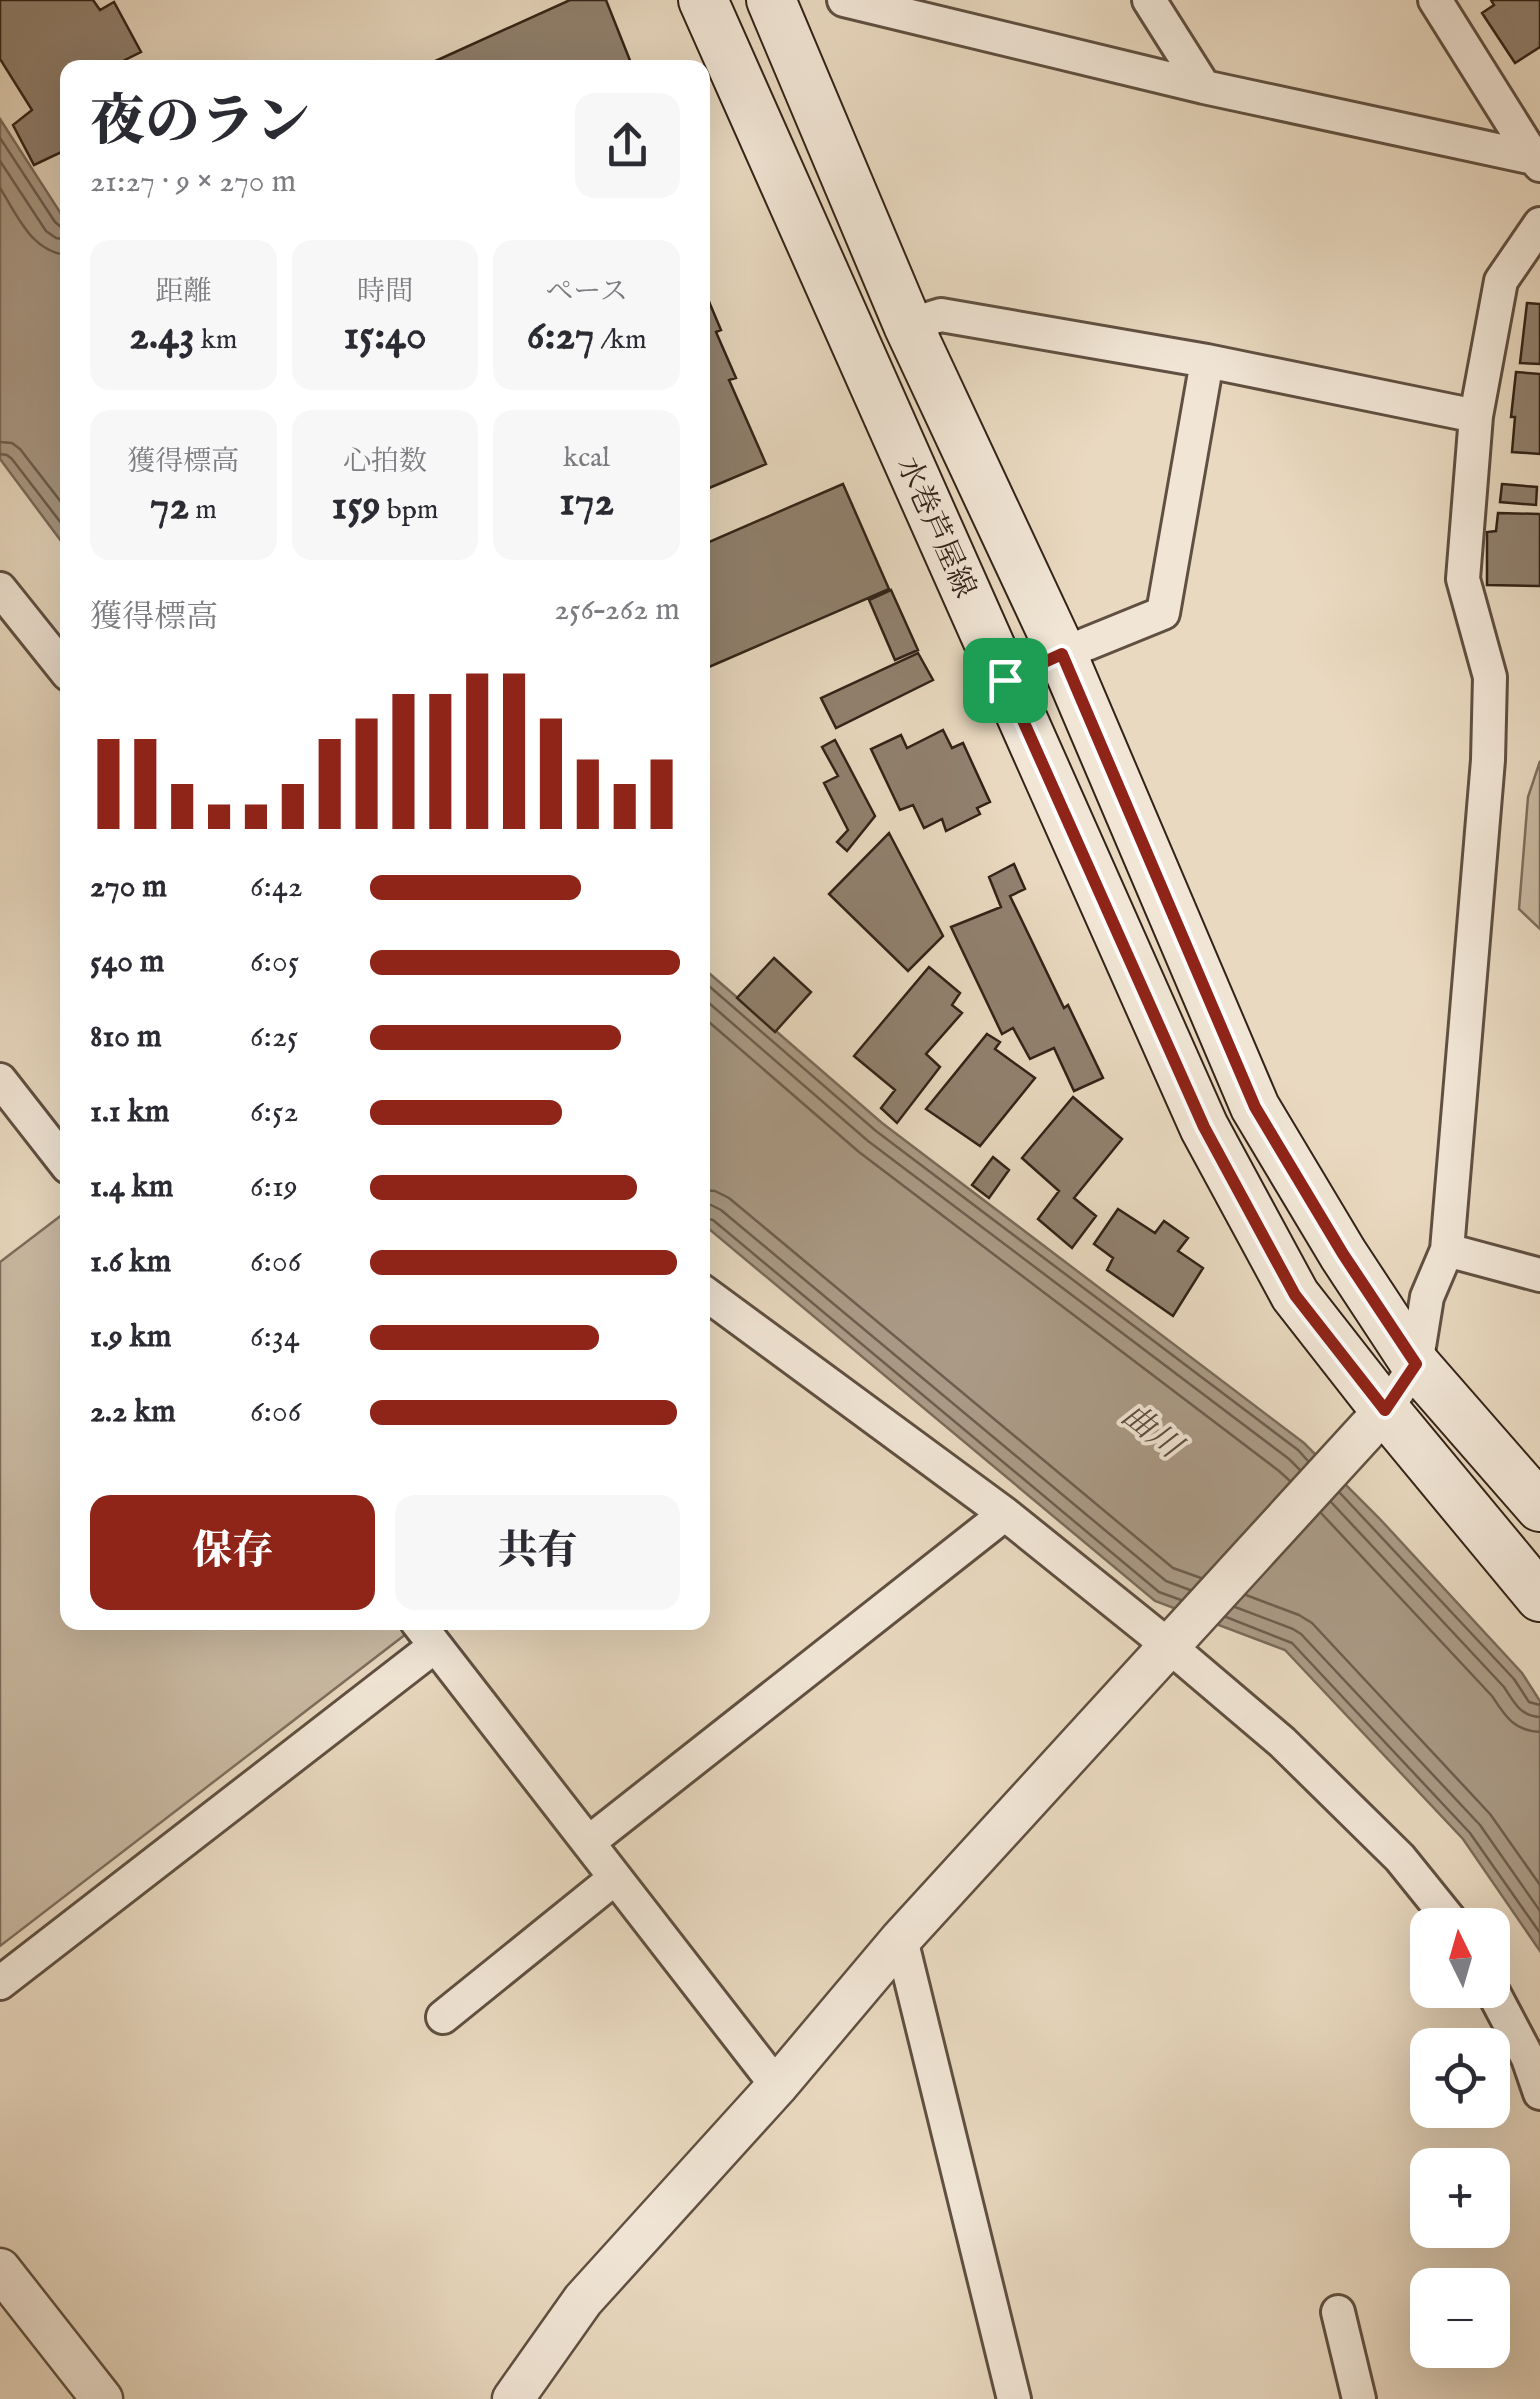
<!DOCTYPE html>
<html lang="ja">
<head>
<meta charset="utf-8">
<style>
  :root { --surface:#fff; --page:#f7f7f7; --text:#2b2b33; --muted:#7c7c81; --accent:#8f2418 }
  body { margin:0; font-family:"IM FELL English","Noto Serif JP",serif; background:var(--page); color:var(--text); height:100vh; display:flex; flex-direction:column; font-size:38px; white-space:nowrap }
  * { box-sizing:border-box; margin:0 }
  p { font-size:32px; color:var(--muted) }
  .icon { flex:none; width:55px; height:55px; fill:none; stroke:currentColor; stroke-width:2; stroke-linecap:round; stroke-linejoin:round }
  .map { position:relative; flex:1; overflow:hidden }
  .drawer { position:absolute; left:60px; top:60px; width:650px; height:1570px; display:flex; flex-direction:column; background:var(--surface); border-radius:20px; box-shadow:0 10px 40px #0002 }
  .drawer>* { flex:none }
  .needle { width:65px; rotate:355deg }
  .fabs { position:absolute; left:1410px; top:1908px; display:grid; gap:20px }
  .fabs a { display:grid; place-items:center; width:100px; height:100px; border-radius:20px; background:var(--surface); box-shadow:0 10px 40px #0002; font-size:50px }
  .pin { position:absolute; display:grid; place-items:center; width:85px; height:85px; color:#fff; margin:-42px; border-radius:20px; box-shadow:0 5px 15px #0006 }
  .round { display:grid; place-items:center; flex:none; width:105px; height:105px; border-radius:20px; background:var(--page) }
  .headline { display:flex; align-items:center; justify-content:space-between; height:170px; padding:0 30px }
  h1 { font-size:55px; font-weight:800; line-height:75px }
  .stats { display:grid; grid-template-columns:repeat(3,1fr); gap:15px; height:170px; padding:10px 30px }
  .stats div { display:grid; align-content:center; border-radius:20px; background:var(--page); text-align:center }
  .stats b { font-size:42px; font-weight:800 }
  .stats small { font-size:28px; font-weight:400 }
  .stats p { font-size:28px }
  .chart { height:280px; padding:20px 30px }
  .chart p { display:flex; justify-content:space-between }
  .chart svg { width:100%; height:180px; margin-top:10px; stroke:var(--accent); stroke-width:6 }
  .button { display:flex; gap:20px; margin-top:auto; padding:20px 30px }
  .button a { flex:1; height:115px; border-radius:20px; background:var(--accent); color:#fff; font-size:40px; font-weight:800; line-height:115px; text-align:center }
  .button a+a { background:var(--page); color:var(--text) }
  ul { padding:0 30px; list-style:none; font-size:32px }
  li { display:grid; grid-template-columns:160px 120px 1fr; align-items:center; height:75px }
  li i { height:25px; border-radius:12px; background:var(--accent) }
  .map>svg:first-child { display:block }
  .green { fill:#cabaa3; stroke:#7e6e5d; stroke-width:2.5 }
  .water { fill:#ab9b87; stroke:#7b6b5a; stroke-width:2.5 }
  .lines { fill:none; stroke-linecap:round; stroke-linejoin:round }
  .shore { stroke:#6e5e4f; stroke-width:2.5 }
  .building { fill:#91816f; stroke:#322217; stroke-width:2.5 }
  .minor-casing { stroke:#605041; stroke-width:38 }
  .tertiary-casing { stroke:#605041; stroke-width:45 }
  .secondary-casing { stroke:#322217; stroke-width:52 }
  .minor { stroke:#f1e6d6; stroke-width:32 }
  .tertiary { stroke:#f1e6d6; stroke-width:40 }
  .secondary { stroke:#f1e6d6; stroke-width:48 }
  .route-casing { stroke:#fff; stroke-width:20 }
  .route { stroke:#8f2418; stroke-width:12 }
  .labels { text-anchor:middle; stroke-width:8; stroke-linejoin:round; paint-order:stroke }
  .street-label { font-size:30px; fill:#322217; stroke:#f1e6d6 }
  .water-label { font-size:32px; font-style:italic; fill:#5c4c3e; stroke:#f1e6d6 }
</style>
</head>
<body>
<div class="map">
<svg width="1540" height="2399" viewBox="0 0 1540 2399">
  <rect width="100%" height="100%" fill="#e9d9c0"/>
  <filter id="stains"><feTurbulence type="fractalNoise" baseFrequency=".002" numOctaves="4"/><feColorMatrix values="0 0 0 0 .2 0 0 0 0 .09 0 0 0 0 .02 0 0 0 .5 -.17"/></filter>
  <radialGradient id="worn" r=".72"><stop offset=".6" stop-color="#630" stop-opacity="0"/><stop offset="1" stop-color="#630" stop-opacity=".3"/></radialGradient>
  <path class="green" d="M1540,761v168l-21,-20 9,-112z
    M67,1211l1,411h329l9,12 -406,312v-684z"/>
  <path class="water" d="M0,119l67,104v326l-67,-90z
    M702,967l180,156 422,320 75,75 143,155 18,28v250l-77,-112 -178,-189 -130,-49 -452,-377z"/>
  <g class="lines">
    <path class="shore" d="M0,138l55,84 6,5h7
      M0,161l46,70 10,7 12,2
      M0,188c17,27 32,65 68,67
      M0,442l12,1 8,6 48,62
      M0,454l7,1 5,4 56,73
      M702,980l174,151 422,319 10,11
      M702,997l166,144 421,318 11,11
      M702,1016l157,136 420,319 11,10
      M702,1190l13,1 14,7 444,370 28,10
      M702,1205h9l10,5 445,371 24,9
      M702,1217l11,3 446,372 22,8
      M1340,1493l174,186 15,23 11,3
      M1331,1502l173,185c10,15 16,29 36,30
      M1321,1513l171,183c13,20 22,35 48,36
      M1246,1595l53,20 13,8 178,191 50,71
      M1235,1607l58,22 8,5 179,191 60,86
      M1226,1617l66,26 178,190 70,100"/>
  </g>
  <path class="building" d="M0,0h93l7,10 14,-8 27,50 -16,8 5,8h-62v81l-34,16 -21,-40 19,-15 -32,-51z
    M570,0h36l27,68h-213z
    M1491,0h49v47l-25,16 -33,-50 12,-8z
    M702,285l19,45 -5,2 20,46 -7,2 37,84 -64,27z
    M1527,303l13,1v60l-20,-1z
    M1516,372l24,2v80l-28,-2 3,-35h-4z
    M843,484l46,105 -187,81v-125z
    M1502,484l35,3 -1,18 -36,-3z
    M1498,513l42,1v72l-53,-1v-53l9,-1z
    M891,590l27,60 -23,10 -26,-60z
    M918,653l15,27 -97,48 -15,-30z
    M943,730l9,18 11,-5 27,59 -13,6 3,6 -34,17 -4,-12 -18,9 -11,-23 -13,5 -29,-61 30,-14 6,13z
    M835,740l40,76 -28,35 -10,-9 11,-12 -24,-47 14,-7 -16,-29z
    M889,833l54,103 -35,35 -79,-77z
    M1014,864l11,25 -15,7 54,112 4,-3 35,73 -29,13 -20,-43 -24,11 -17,-31 -11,6 -51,-107 50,-20 -12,-30z
    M774,958l37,34 -36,40 -38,-34z
    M929,967l31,26 -8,12 10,8 -36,41 14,13 -43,56 -16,-15 14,-18 -41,-34z
    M987,1034l13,8 -5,7 40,29 -55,68 -54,-37z
    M1073,1097l49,42 -48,59 22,18 -24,32 -34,-29 21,-28 -37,-33z
    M993,1157l16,13 -20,28 -17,-13z
    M1118,1209l37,24 9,-12 24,17 -10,13 25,17 -30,48 -66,-46 6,-12 -19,-14z"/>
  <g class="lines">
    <defs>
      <path id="minor" d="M844,0l360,87 330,71 6,7
        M1149,0l55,87
        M1435,0l99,158
        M908,325l33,-10 266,46 269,55
        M0,589l68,85
        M1005,680l57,-26 101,-41 44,-252
        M0,1080l68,87
        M1447,1250l93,25
        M702,1291l303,223 164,132 113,96 118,116 54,67
        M1385,1410l31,-45 11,-68 20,-47 41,-490 2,-83 -27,-98 13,-163 25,-135 39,-57
        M417,1622l360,464
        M589,1842l416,-328
        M901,1939l113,460
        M0,1983l435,-337
        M1492,1990l36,68 12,35
        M443,2017l172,-139
        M1338,2312l21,87"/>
      <path id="tertiary" d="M0,2269l102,130
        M513,2399l70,-99 194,-214 124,-147 484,-529"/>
      <path id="secondary" d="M703,0l501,1127 91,168 90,115 155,187
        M771,0l137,325 154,329 193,453 88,147 73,111 124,142"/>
    </defs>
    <use href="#minor" class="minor-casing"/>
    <use href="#tertiary" class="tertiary-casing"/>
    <use href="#secondary" class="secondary-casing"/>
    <use href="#minor" class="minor"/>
    <use href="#tertiary" class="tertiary"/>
    <use href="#secondary" class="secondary"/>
  </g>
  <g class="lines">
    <defs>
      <path id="route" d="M1062,654l193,453 88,147 73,110 -31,46 -90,-115 -91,-168 -199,-447z"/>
    </defs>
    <use href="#route" class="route-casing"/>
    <use href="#route" class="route"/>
  </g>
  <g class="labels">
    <g class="street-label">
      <text transform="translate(937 527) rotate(66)" y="10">水巻芦屋線</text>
    </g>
    <g class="water-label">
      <text transform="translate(1152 1430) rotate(38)" y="11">曲川</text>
    </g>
  </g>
  <rect width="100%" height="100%" filter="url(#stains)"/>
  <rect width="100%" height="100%" fill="url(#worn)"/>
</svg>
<div class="fabs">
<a><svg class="needle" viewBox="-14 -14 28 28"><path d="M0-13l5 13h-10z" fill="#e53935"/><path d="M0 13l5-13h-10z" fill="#7c7c81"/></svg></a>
<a><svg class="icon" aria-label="locate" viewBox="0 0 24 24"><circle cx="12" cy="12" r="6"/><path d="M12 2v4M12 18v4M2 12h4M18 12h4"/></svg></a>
<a>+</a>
<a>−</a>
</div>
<div class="pin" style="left:1005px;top:680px;background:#1e9e55"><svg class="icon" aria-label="arrive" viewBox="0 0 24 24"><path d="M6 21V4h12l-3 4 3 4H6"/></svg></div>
<section class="drawer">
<div class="headline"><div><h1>夜のラン</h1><p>21:27 · 9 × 270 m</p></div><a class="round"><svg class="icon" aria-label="share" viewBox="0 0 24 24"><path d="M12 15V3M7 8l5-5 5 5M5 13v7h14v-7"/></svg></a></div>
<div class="stats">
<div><p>距離</p><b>2.43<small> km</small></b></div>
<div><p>時間</p><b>15:40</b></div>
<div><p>ペース</p><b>6:27<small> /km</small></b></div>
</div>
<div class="stats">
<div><p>獲得標高</p><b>72<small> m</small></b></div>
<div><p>心拍数</p><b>159<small> bpm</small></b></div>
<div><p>kcal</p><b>172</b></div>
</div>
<div class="chart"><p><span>獲得標高</span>256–262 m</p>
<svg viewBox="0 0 160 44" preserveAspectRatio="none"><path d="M5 44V22M15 44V22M25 44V33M35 44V38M45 44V38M55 44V33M65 44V22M75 44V17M85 44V11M95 44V11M105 44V6M115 44V6M125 44V17M135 44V27M145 44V33M155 44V27"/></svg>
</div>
<ul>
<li><b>270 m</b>6:42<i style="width:68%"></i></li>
<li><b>540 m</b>6:05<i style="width:100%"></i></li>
<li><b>810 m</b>6:25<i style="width:81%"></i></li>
<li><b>1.1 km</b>6:52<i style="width:62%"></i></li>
<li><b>1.4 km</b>6:19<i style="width:86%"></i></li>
<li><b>1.6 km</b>6:06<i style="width:99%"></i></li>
<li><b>1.9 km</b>6:34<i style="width:74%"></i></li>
<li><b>2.2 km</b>6:06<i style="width:99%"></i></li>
</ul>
<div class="button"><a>保存</a><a>共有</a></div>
</section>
</div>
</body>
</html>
